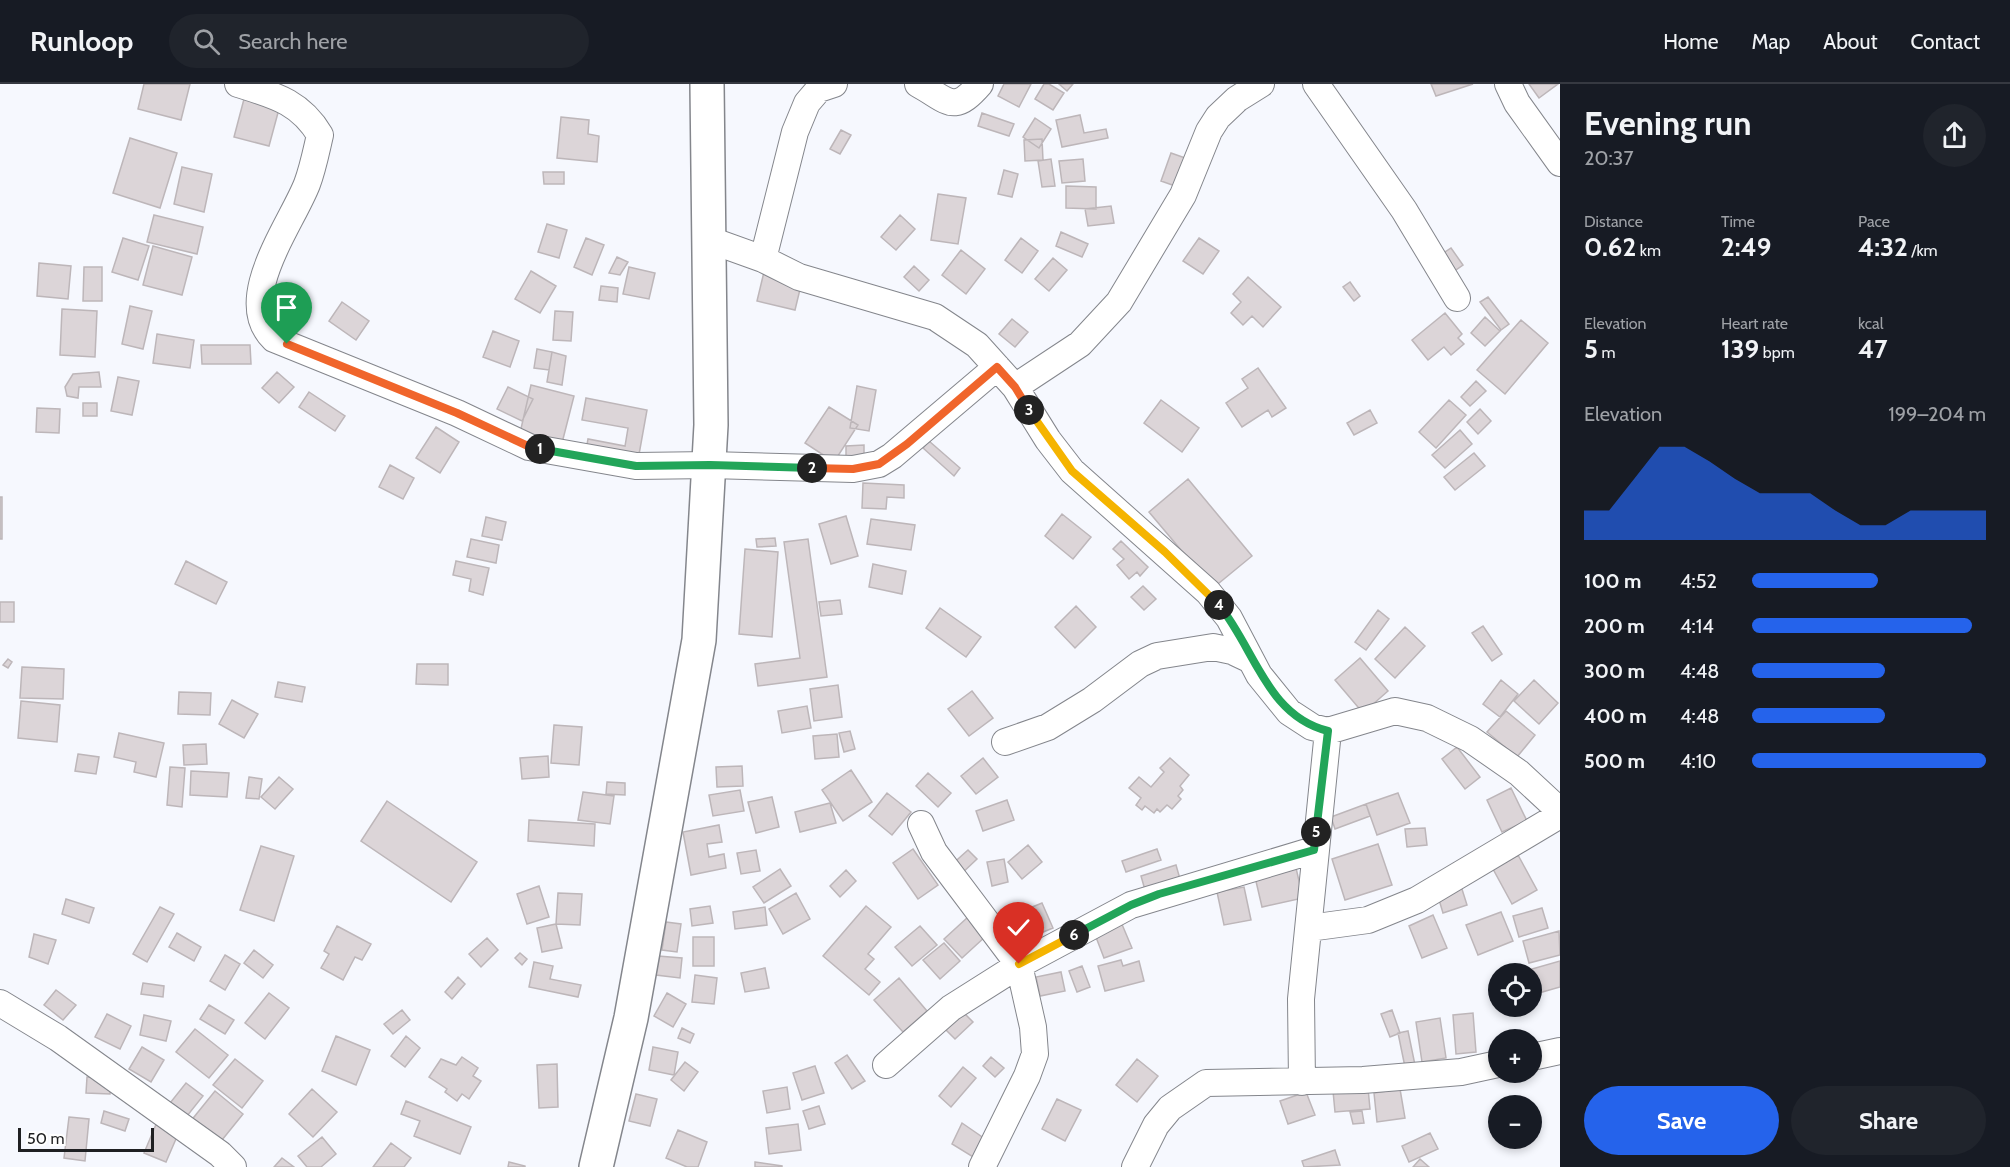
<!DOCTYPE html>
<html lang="en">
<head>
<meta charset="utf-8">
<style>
  :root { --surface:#171b24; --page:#20242c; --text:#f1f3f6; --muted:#9ea1a6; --line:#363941; --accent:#2563eb }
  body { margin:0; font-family:Cabin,sans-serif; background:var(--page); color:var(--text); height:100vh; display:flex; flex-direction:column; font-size:22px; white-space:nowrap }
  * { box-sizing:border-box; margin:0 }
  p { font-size:20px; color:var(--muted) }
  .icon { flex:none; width:33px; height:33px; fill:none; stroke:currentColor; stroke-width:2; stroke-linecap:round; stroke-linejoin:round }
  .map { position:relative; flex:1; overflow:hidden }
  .side { display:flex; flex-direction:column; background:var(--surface); width:450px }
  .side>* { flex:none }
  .tools { position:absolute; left:1488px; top:879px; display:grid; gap:12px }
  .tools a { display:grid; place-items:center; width:54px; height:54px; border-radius:50%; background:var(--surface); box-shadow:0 3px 9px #0003; font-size:30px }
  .scale { position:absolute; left:18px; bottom:15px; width:136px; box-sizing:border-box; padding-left:6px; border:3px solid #1f2022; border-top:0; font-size:16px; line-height:21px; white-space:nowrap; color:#1f2022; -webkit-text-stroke:4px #fff; paint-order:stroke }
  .pin { position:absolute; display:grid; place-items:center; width:51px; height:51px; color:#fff; margin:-62px -26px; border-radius:50% 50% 50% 0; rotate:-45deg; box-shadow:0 0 6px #0007 }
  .pin .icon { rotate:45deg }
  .km { position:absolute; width:30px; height:30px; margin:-15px; border-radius:50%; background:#222; color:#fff; font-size:16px; line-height:30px; text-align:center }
  .round { display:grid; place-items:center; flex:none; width:63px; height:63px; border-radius:32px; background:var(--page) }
  .summary { display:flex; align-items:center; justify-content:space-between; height:102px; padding:0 24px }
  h1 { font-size:33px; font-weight:700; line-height:45px }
  .metrics { display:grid; grid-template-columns:repeat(3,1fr); gap:9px; height:102px; padding:6px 24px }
  .metrics div { display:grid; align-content:center }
  .metrics b { font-size:26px; font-weight:700 }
  .metrics small { font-size:16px; font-weight:400 }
  .metrics p { font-size:16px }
  .chart { height:168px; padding:12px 24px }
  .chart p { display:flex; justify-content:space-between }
  .chart svg { width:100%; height:108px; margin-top:6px; fill:var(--accent); opacity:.7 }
  .primary-button { display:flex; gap:12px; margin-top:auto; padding:12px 24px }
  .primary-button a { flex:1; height:69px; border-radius:36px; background:var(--accent); color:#fff; font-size:24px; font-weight:700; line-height:69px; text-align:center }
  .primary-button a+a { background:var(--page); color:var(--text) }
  ul { padding:0 24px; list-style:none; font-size:20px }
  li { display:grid; grid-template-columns:96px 72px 1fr; align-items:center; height:45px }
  li i { height:15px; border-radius:8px; background:var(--accent) }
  header { display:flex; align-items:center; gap:36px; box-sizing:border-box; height:84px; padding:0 30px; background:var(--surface); border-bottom:2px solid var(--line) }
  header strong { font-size:28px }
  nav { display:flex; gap:33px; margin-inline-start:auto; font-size:21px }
  .search { width:420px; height:54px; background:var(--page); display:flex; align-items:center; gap:15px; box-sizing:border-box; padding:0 21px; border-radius:33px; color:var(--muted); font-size:22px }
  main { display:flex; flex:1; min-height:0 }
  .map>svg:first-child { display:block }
  .building { fill:#dcd5d8; stroke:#bdb6b9; stroke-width:1.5 }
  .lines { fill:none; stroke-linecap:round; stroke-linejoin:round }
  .minor-casing { stroke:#84868c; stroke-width:28 }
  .major-casing { stroke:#84868c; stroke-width:36 }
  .minor { stroke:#fff; stroke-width:26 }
  .major { stroke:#fff; stroke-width:33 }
  .split-1-casing { stroke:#fff; stroke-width:12 }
  .split-2-casing { stroke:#fff; stroke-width:12 }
  .split-3-casing { stroke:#fff; stroke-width:12 }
  .split-4-casing { stroke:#fff; stroke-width:12 }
  .split-5-casing { stroke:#fff; stroke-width:12 }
  .split-6-casing { stroke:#fff; stroke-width:12 }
  .split-7-casing { stroke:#fff; stroke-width:12 }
  .split-1 { stroke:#f0652b; stroke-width:8 }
  .split-2 { stroke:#22a559; stroke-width:8 }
  .split-3 { stroke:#f0652b; stroke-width:8 }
  .split-4 { stroke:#f5b400; stroke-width:8 }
  .split-5 { stroke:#22a559; stroke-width:8 }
  .split-6 { stroke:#22a559; stroke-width:8 }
  .split-7 { stroke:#f5b400; stroke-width:8 }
</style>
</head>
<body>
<header>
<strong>Runloop</strong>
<div class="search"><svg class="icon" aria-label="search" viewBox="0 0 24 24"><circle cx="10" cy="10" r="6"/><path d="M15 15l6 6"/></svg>Search here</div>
<nav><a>Home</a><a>Map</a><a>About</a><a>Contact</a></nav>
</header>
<main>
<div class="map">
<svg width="1560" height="1083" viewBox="0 0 1560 1083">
  <rect width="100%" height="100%" fill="#f6f8fe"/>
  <path class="building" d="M144,0h46l-9,36 -43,-11z
    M1004,0h27l-12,23 -21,-11z
    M1044,0h5l15,9 -11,17 -18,-11z
    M1059,0h14l-6,7z
    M1431,0h42l-37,12z
    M1529,0h29l-19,14z
    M244,15l35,10 -10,37 -35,-9z
    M982,29l32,11 -5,12 -31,-10z
    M1080,31l4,18 22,-4 2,9 -46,9 -6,-27z
    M561,33l28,3 -1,14 11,2 -2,26 -40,-4z
    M1035,34l16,11 -12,19 -16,-11z
    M841,46l10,5 -11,19 -10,-5z
    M130,54l47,15 -17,55 -47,-15z
    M1042,55l1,21 -18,1 -1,-21z
    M1171,69l17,6 -10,28 -17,-6z
    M1051,75l4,27 -13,1 -4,-26z
    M1083,75l2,22 -23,2 -3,-22z
    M182,83l30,7 -8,38 -30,-8z
    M1004,86l14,4 -6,23 -14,-3z
    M543,88h21v12h-20z
    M1066,102l30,1v22l-30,-1z
    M938,110l28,4 -8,46 -27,-4z
    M1111,122l3,17 -26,3 -3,-17z
    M154,131l49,12 -6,27 -50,-12z
    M900,131l15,14 -19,21 -15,-13z
    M547,140l20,6 -8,28 -21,-6z
    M1061,148l27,12 -6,13 -26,-11z
    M123,154l26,8 -11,34 -26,-8z
    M586,154l18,7 -12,30 -18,-8z
    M1021,154l17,13 -16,22 -17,-13z
    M1199,154l20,13 -16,23 -20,-13z
    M153,162l39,11 -10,38 -39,-10z
    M1451,164l12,17 -10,7 -11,-18z
    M961,166l24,19 -19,25 -24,-19z
    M617,173l11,5 -8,13 -11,-2z
    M1053,174l14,12 -18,21 -14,-12z
    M39,179l32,3 -3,33 -31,-3z
    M914,182l15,14 -10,11 -15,-14z
    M84,183h18v34h-19z
    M629,183l26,6 -6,26 -26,-5z
    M531,187l25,15 -16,27 -25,-14z
    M764,188l38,9 -7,29 -38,-9z
    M1248,193l33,30 -18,20 -11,-11 -9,9 -12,-12 10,-11 -8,-8z
    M1350,198l10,14 -6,5 -11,-14z
    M601,202l17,2 -1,14 -18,-2z
    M1488,213l21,27 -8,6 -21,-28z
    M342,218l27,19 -13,19 -27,-19z
    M130,222l22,5 -9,38 -21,-5z
    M62,225l35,2 -2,46 -35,-2z
    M555,227l18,1 -2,29 -18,-1z
    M1445,229l17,21 -4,4 6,6 -13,11 -7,-8 -16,13 -16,-20z
    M1485,233l15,14 -15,15 -14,-13z
    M1012,235l16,13 -13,15 -16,-13z
    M1521,236l27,23 -43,51 -28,-24z
    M493,247l26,10 -9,26 -27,-10z
    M157,250l37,6 -4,28 -37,-5z
    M201,261h49l1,19h-49z
    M537,265l15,3 -3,18 -15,-2z
    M552,268l14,4 -4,29 -15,-3z
    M1258,284l28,40 -14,9 -4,-7 -26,17 -16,-24 22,-15 -6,-9z
    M99,288l2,15h-22l-1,11 -11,-2 -2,-9 8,-13z
    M277,288l17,15 -15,16 -17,-15z
    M118,293l21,4 -7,34 -21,-4z
    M1476,297l10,10 -16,15 -9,-9z
    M531,301l43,11 -12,47 -42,-10z
    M857,302l19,4 -7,41 -19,-3z
    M508,303l25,12 -11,22 -25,-12z
    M309,308l36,24 -10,15 -36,-24z
    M586,314l61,12 -9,50 -52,-10 2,-11 37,7 3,-18 -46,-8z
    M1161,316l38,28 -17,24 -38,-29z
    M1449,316l17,15 -30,33 -17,-16z
    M83,319h14v13h-14z
    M829,323l29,18 -24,37 -29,-19z
    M37,324l23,1 -1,24 -23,-1z
    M1480,325l11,12 -13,13 -11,-12z
    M1370,326l7,13 -23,12 -7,-12z
    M436,343l23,15 -19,31 -24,-15z
    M1460,346l12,14 -27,24 -13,-13z
    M929,357l31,27 -6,8 -31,-28z
    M864,361v12l-18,1v-12z
    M1474,369l11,13 -30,24 -11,-13z
    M390,381l24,13 -11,21 -24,-12z
    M1188,395l64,77 -39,32 -64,-76z
    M863,399l41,2v13l-17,-1 -1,12 -24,-1z
    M0,413h2v42h-2z
    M1062,430l29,23 -18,22 -28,-23z
    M846,432l12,40 -27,8 -12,-40z
    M486,433l20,5 -4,18 -20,-4z
    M871,435l44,6 -4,25 -44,-6z
    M775,454l1,8 -19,1 -1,-8z
    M471,455l28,6 -3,18 -29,-6z
    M808,455l19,138 -69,9 -3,-22 45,-6 -16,-116z
    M1121,457l27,26 -8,9 -3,-4 -8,7 -12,-14 7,-6 -11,-10z
    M745,465l33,3 -6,85 -33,-3z
    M186,477l41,21 -11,22 -41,-20z
    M456,477l33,7 -6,27 -14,-4 2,-12 -18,-4z
    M873,480l33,7 -4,23 -33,-7z
    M1143,502l13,13 -12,11 -13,-13z
    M840,516l2,14 -21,2 -2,-14z
    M0,518h14v20h-14z
    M1076,522l20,21 -21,21 -20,-21z
    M940,524l41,29 -15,20 -40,-29z
    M1378,526l11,9 -23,31 -11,-8z
    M1483,542l19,28 -10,7 -20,-28z
    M1405,543l20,19 -30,32 -20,-19z
    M1360,574l28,33 -25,22 -28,-33z
    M8,575l4,3 -4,6 -5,-3z
    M417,580h31v21l-32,-1z
    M22,583l42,2 -1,30 -43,-1z
    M1501,596l17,14 -18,23 -17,-13z
    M1534,596l24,23 -19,21 -25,-23z
    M278,598l27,5 -3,15 -27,-5z
    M838,601l4,32 -28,4 -4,-32z
    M972,607l21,27 -24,18 -21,-27z
    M179,608l32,1 -1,22 -32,-1z
    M232,616l26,14 -14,24 -25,-14z
    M21,617l39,4 -3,37 -39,-4z
    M807,622l4,22 -29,5 -4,-22z
    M1506,627l29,24 -18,22 -30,-25z
    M554,641l28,2 -3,38 -28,-2z
    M850,647l5,18 -11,3 -5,-19z
    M119,649l45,10 -8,34 -22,-5 2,-10 -22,-5z
    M837,650l2,23 -24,2 -2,-23z
    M206,660l1,20 -23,1 -1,-20z
    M1457,663l23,30 -15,12 -23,-30z
    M78,670l21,3 -3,17 -21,-3z
    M548,672l1,21 -27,2 -2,-21z
    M983,674l15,19 -22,17 -15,-18z
    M1170,674l19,17 -9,11 3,4 -5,6 3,3 -9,10 -5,-4 -7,7 -3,-3 -3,4 -9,-7 -3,4 -6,-5 5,-7 -12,-10 10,-11 12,10 13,-15 -4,-4z
    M742,682l1,20 -26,1 -1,-20z
    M170,683l15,1 -3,39 -15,-2z
    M851,686l21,32 -29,19 -21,-31z
    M191,687l38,2 -2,24 -37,-2z
    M928,689l23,20 -13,14 -22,-21z
    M249,693l13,2 -3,20 -13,-1z
    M279,693l14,12 -18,20 -14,-12z
    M607,698l18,1v12l-19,-1z
    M1511,704l16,33 -25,11 -15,-32z
    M740,706l4,21 -31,5 -4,-21z
    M583,708l31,4 -4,28 -32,-4z
    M887,709l24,19 -19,23 -23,-19z
    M1398,709l12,30 -33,12 -11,-31z
    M772,713l7,30 -23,6 -8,-31z
    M1007,716l7,20 -31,11 -7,-20z
    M387,717l90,61 -26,40 -90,-61z
    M830,719l6,20 -36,9 -5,-20z
    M1366,720l4,12 -35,13 -4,-12z
    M529,736l66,4 -1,22 -66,-5z
    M719,741l3,17 -15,2 2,13 15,-3 2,14 -35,7 -8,-43z
    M1425,744l2,17 -20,2 -2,-18z
    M1378,760l14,41 -47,15 -13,-41z
    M1028,761l14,17 -20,17 -14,-17z
    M261,762l33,10 -20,65 -34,-11z
    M913,765l25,36 -20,14 -25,-36z
    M1157,765l4,11 -35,12 -4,-11z
    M756,766l4,21 -19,3 -4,-21z
    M968,766l9,9 -19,18 -9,-10z
    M1518,771l19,35 -25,14 -19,-35z
    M1004,775l4,23 -16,4 -5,-24z
    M1176,781l4,14 -35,11 -4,-14z
    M1296,784l7,30 -41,9 -7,-30z
    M780,785l11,17 -27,17 -11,-16z
    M846,786l10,11 -16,16 -10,-11z
    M539,802l10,31 -22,7 -10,-30z
    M1461,802l6,19 -24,8 -6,-20z
    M1244,803l7,33 -27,5 -7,-33z
    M558,809l24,1 -2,31 -24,-1z
    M796,809l14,26 -27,15 -14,-25z
    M66,815l28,9 -5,15 -27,-9z
    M1042,819l11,25 -22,9 -11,-25z
    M710,822l3,17 -21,3 -2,-17z
    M866,822l25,21 -23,27 6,5 -9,10 15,13 -11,13 -46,-39z
    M160,823l14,7 -27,48 -14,-8z
    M765,823l2,18 -32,4 -2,-17z
    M1542,824l6,20 -29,9 -6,-21z
    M1501,828l12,29 -35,14 -12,-30z
    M1433,831l14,33 -25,10 -13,-32z
    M968,833l18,19 -24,22 -18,-19z
    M666,838l15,2 -4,28 -15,-2z
    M1121,838l11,26 -28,10 -10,-26z
    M556,840l6,24 -20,4 -5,-24z
    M337,842l34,18 -9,16 -7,-3 -12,23 -22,-12 8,-14 -5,-3z
    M920,842l17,19 -25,21 -17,-19z
    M1559,847l1,24 -31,8 -6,-22z
    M177,849l24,14 -7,14 -25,-14z
    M34,850l22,6 -8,24 -19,-7z
    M693,853h21v29h-21z
    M487,854l11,12 -17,17 -12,-13z
    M944,859l16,18 -20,18 -17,-19z
    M254,866l19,15 -10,13 -19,-15z
    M520,869l7,6 -5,6 -7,-7z
    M225,871l15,9 -15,26 -15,-9z
    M658,872l24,2 -2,20 -24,-3z
    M1121,876l2,6 16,-5 5,20 -39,10 -7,-25z
    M1560,877v26l-28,8v-21h-6l-1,-3z
    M534,878l19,4 -3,13 31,6 -3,12 -49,-10z
    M1082,882l8,21 -13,5 -8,-21z
    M765,884l4,20 -24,4 -4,-19z
    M1061,888l4,19 -25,5 -4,-19z
    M695,891l22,3 -3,26 -22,-2z
    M458,893l7,7 -13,15 -7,-7z
    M899,894l28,33 -24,21 -29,-32z
    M143,899l21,3 -1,11 -22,-3z
    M56,906l20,15 -13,15 -19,-15z
    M269,909l20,15 -24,31 -20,-16z
    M667,909l19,11 -13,23 -19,-11z
    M209,921l25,15 -9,14 -25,-15z
    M402,926l8,10 -17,14 -9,-10z
    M1392,926l8,23 -10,4 -9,-23z
    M962,927l11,11 -18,17 -11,-11z
    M1473,929l3,39 -20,2 -3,-39z
    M107,930l24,12 -11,23 -25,-12z
    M144,931l27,6 -5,20 -26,-6z
    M1440,934l6,40 -24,4 -6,-40z
    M682,944l12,6 -4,9 -12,-5z
    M195,945l33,26 -19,23 -33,-26z
    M1408,947l7,34 -10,2 -7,-34z
    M336,952l34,14 -14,35 -34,-14z
    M406,952l14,12 -15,19 -14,-11z
    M142,963l22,13 -13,22 -22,-13z
    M653,963l25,5 -4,23 -25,-5z
    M847,971l18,26 -13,8 -17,-26z
    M462,973l16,11 -5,8 8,5 -12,18 -7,-5 -5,7 -12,-9 2,-3 -18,-12 12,-18 15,6z
    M991,973l13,11 -9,9 -12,-11z
    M235,975l28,22 -21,27 -29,-23z
    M1137,975l21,17 -21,26 -21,-17z
    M685,978l13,10 -14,19 -13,-11z
    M557,980l1,43 -19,1 -2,-43z
    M815,982l9,27 -22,7 -9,-27z
    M963,983l13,11 -25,29 -12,-11z
    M87,993l24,1 -1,16 -24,-1z
    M186,999l17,13 -16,20 -17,-13z
    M787,1003l3,22 -23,4 -4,-22z
    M1368,1004l2,21 -35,3 -2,-21z
    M312,1005l25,23 -24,25 -24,-23z
    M1400,1005l5,29 -28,4 -3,-29z
    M215,1007l28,23 -25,31 -28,-23z
    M1306,1008l9,23 -27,9 -8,-23z
    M636,1010l21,5 -7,27 -21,-5z
    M1057,1015l24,11 -16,31 -23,-12z
    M406,1017l65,26 -11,27 -46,-18 6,-15 -19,-7z
    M819,1022l6,18 -16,5 -6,-18z
    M104,1027l25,8 -4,12 -24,-8z
    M1362,1027l2,12 -11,1 -3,-12z
    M69,1033l20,2 -4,42 -21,-3z
    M157,1038l22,10 -13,30 -22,-9z
    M962,1039l26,18 -10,19 -26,-16z
    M798,1040l3,26 -32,4 -3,-26z
    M678,1046l29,12 -9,25h-11l-21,-9z
    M1430,1049l8,16 -29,13 -7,-16z
    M322,1053l14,17 -15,13h-14l-9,-11z
    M391,1059l20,15 -7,9h-31z
    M1335,1066l5,15 -36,2 -2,-6z
    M282,1074l12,9h-20z
    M1420,1075l9,8h-16z
    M509,1078l16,4v1h-17z
    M755,1078l27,4v1h-27z"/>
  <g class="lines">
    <defs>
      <path id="minor" d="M238,0c35,11 62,17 82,51 -4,17 -7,33 -13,49 -16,41 -74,116 -33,155l183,74 72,34 107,19 74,-1 143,4 26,-5 13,-8 105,-89
        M918,0c31,17 35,31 62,0
        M1316,0l88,126 53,88
        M1508,0l9,19 43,60
        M710,156l53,19 36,18 136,40 42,28 38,42 33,53 24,31 136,121 21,26 30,57 30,37 23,15 16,4 67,-20 32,7 43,21 49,34 41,38
        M763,175l32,-127 12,-29 12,-14 15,-5
        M1015,303l65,-43 39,-42 64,-107 26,-64 9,-14 19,-18 24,-15
        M1005,658l43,-15 44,-27 48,-36 17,-8 56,-9 19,4 19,9
        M921,740l13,28 85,113 14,62 2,27 -8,22 -45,91
        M1309,844l59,-8 49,-20 143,-85
        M0,919l58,35 162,116 13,13
        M1532,973l28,-6
        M886,981l65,-57 68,-43 112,-60 183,-55
        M1302,998l-1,-83 27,-268
        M1135,1083l21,-42 14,-17 36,-25 157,-3 98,-8 37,-8"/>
      <path id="major" d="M596,1083l35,-149 68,-378 12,-215 -4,-341"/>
    </defs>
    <use href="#minor" class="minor-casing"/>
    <use href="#major" class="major-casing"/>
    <use href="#minor" class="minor"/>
    <use href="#major" class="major"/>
  </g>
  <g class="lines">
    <defs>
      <path id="split-1" d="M287,260l170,69 73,34 10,2"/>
      <path id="split-2" d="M540,365l96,17 74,-1 102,3"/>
      <path id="split-3" d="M812,384l41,1 26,-5 28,-20 90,-77 18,20 14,23"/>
      <path id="split-4" d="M1029,326l43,61 93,81 54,53"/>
      <path id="split-5" d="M1219,521c36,44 48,111 109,126l-12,101"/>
      <path id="split-6" d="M1074,851l57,-30 28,-11 155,-44 2,-18"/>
      <path id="split-7" d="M1019,880l55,-29"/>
    </defs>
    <use href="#split-1" class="split-1-casing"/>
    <use href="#split-2" class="split-2-casing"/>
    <use href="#split-3" class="split-3-casing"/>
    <use href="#split-4" class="split-4-casing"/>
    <use href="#split-5" class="split-5-casing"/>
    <use href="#split-6" class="split-6-casing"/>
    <use href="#split-7" class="split-7-casing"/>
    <use href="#split-1" class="split-1"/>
    <use href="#split-2" class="split-2"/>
    <use href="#split-3" class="split-3"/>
    <use href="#split-4" class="split-4"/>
    <use href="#split-5" class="split-5"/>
    <use href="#split-6" class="split-6"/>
    <use href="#split-7" class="split-7"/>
  </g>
</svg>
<div class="tools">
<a><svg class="icon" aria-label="locate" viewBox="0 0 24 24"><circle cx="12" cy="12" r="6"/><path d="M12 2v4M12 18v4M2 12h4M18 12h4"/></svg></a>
<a>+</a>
<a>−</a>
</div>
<div class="scale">50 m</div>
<div class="pin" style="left:287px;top:260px;background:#1e9e55"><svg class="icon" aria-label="arrive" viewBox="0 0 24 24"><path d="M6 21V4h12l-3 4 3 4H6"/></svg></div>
<div class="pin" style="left:1019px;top:880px;background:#d93025"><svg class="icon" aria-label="check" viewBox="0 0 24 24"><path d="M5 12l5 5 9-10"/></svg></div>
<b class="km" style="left:540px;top:365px">1</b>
<b class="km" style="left:812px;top:384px">2</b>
<b class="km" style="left:1029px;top:326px">3</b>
<b class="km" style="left:1219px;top:521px">4</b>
<b class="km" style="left:1316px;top:748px">5</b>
<b class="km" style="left:1074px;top:851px">6</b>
</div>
<section class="side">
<div class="summary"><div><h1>Evening run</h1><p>20:37</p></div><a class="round"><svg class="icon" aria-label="share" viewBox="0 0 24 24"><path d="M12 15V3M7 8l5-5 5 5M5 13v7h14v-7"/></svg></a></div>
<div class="metrics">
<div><p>Distance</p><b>0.62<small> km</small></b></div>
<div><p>Time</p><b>2:49</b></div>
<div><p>Pace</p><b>4:32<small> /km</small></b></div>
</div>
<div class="metrics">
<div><p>Elevation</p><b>5<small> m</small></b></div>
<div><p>Heart rate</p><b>139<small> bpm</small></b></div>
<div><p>kcal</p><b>47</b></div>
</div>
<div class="chart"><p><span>Elevation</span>199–204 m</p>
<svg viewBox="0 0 160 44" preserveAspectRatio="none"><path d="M0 44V32L10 32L20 19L30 6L40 6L50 12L60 19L70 25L80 25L90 25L100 32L110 38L120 38L130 32L140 32L150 32L160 32V44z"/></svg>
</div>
<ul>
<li><b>100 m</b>4:52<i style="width:54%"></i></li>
<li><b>200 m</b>4:14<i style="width:94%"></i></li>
<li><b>300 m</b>4:48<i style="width:57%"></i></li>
<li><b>400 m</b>4:48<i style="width:57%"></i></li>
<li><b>500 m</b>4:10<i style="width:100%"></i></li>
</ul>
<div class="primary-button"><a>Save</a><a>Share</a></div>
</section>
</main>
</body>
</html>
